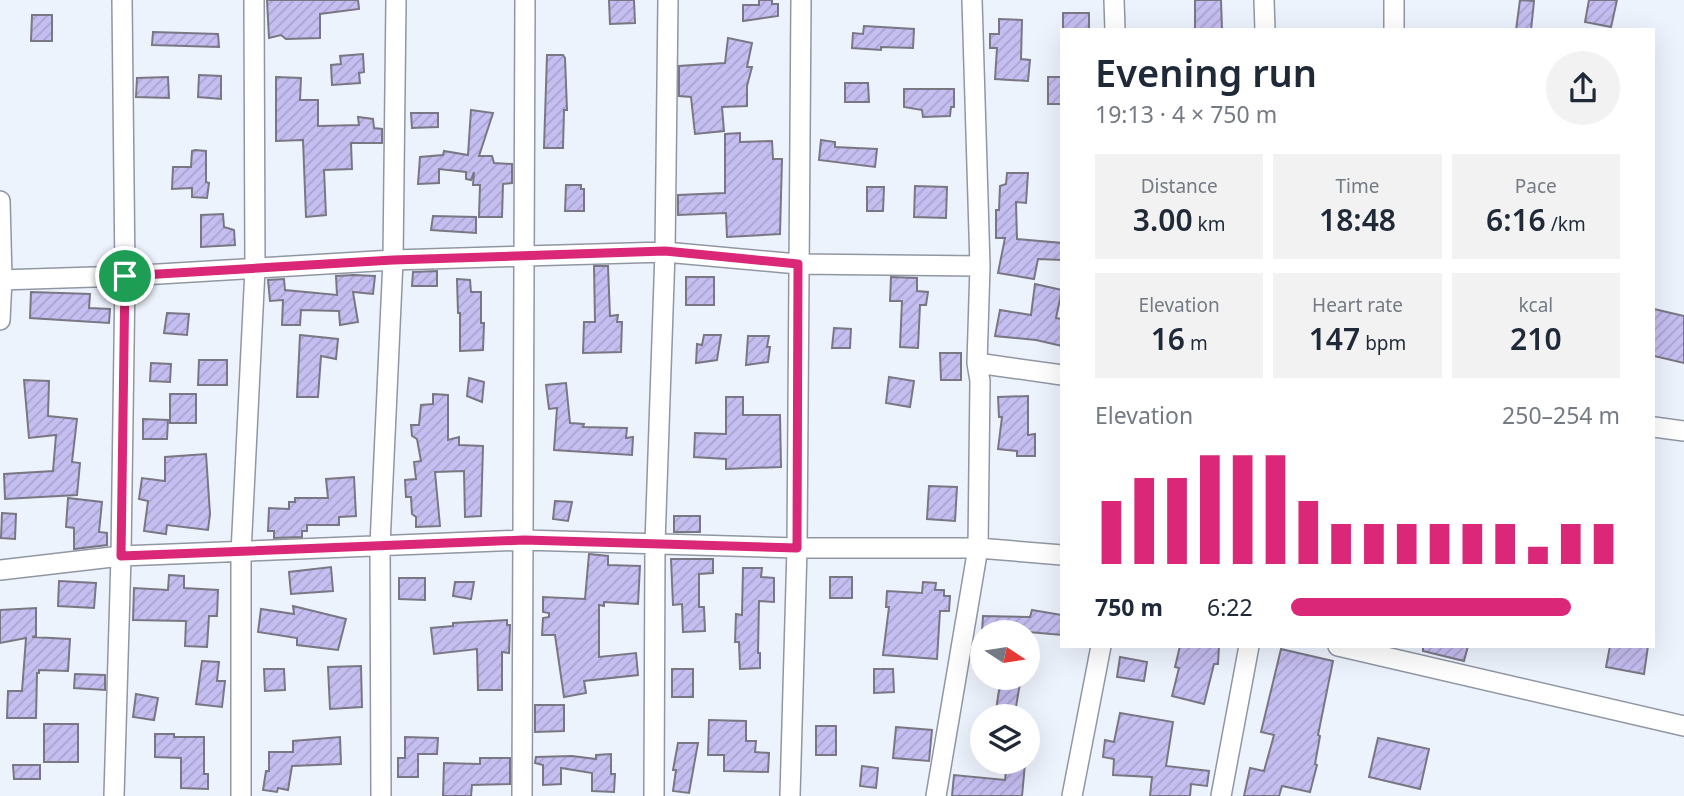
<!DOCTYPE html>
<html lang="en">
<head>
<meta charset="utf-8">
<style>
  :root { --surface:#fff; --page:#f2f2f3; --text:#1f2937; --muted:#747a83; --accent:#db2777 }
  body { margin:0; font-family:"Noto Sans",sans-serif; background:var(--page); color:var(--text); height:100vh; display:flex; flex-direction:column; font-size:26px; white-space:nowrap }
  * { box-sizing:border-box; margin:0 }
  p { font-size:23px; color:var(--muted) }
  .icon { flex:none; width:38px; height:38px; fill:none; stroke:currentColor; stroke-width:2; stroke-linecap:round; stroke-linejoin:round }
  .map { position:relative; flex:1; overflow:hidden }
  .drawer { position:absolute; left:1060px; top:28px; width:595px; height:620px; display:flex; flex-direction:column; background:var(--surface); border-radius:0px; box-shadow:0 7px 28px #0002 }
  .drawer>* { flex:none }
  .needle { width:46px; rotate:102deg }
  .controls { position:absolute; left:970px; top:620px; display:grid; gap:14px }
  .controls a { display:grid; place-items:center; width:70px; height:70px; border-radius:50%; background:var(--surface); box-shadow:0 7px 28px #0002; font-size:35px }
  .pin { position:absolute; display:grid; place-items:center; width:60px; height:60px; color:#fff; margin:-30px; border:4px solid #fff; border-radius:50%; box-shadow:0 2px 7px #0007 }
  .round { display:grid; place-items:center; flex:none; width:74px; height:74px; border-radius:37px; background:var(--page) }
  .summary { display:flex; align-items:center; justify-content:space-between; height:119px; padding:0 35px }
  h1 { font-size:38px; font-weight:600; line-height:52px }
  .figures { display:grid; grid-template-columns:repeat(3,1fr); gap:10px; height:119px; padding:7px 35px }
  .figures div { display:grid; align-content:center; border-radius:0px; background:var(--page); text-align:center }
  .figures b { font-size:30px; font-weight:600 }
  .figures small { font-size:19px; font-weight:400 }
  .figures p { font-size:19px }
  .chart { height:196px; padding:14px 35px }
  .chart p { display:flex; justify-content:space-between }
  .chart svg { width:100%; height:126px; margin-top:7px; stroke:var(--accent); stroke-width:6 }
  ul { padding:0 35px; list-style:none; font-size:23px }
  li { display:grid; grid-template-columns:112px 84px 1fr; align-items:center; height:52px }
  li i { height:18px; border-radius:9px; background:var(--accent) }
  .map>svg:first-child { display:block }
  .building { fill:url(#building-hatch); stroke:#797783; stroke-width:2 }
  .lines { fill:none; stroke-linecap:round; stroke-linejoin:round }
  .street-casing { stroke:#9097a3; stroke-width:22 }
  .street { stroke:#fff; stroke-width:19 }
  .route-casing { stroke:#fff; stroke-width:14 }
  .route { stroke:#db2777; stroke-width:9 }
</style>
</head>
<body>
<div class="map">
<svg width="1684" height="796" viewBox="0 0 1684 796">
  <defs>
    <pattern id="building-hatch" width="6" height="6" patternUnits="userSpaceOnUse" patternTransform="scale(1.75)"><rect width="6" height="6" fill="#c5bef1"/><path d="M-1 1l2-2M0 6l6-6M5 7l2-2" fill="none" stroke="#a9a3cf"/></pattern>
  </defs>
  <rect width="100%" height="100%" fill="#edf3fd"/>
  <path class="building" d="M267,0h91l1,9 -39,5v24l-34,1 -5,-4 -12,3z
    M609,0h25l1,23 -25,1z
    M759,0h13v4h6v12l-35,5v-16h16z
    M1195,0h26l1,30h-27z
    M1520,0l14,1 -3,29h-15z
    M1589,0h28l-6,27 -26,-5z
    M1063,13h26v17h-26z
    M32,15h20v26h-21z
    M999,19l23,1 -1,39 9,1 -2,21 -33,-2 2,-31h-7v-14h9z
    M864,26l50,3 -1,19 -32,-1v3l-29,-2 1,-15 10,1z
    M153,32l65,2 1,13 -67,-2z
    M728,38l24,5 -5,24h5l-5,19v20l-25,1 2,24 -29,3 -4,-37 -12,-1v-30l46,-3z
    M363,54l1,18 -5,1 1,10 -28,2 -1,-20 10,-1 -1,-8z
    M547,55h16l2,3 2,52h-3l-1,38h-19z
    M199,75l22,1v23l-23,-2z
    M168,77l1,21 -33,-1 1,-19z
    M276,77l25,1 -1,22h18v26l41,-1 -1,-8 15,2 1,9 8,1v14h-31l1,26 -28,1 2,45 -20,2 -3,-77 -27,1z
    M1048,77h14v27h-14z
    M845,83h23l1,19h-24z
    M904,89h50v18h-3l-1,9 -27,1 -1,-7 -18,-3z
    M471,110l22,3 -14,43h13l2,7 18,1v19l-9,1 -1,33h-23l1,-32h-7l1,-13 -3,8 -5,-1v-7l-27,-3v14l-21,1 2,-27 23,-2 1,-4 24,4z
    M411,113h27v14l-26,1z
    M740,133v9l32,-1 1,18h9l-2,75 -53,3 -1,-24 -48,2v-20l47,-2v-59z
    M821,140l14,2v5l42,2 -2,18 -56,-7z
    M195,150l11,1v31l3,1 -2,15 -15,-1v-9l-20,1 1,-22h18l1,-16z
    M1007,173h21l-2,30 -10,-1 1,37 45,4v17l-24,-1 -4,20 -36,-6 7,-35h-9v-28h3l1,-24 6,-2z
    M566,185h15v4h3v22h-19z
    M915,186l32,1 -1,31 -32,-1z
    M867,187h17l-1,24h-16z
    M223,214l1,13 10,3 1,15 -34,2v-32z
    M433,216l43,1v16l-45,-3z
    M594,266h14l2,50 8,-1 -1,7h5l-1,30 -38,1 1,-31h11z
    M437,271v15h-25l1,-14z
    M354,275l21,1 -2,18 -20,-2 5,30 -18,3 -1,-14 -38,-1 -1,15h-18l1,-25 -13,1 -2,-21 16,-1 1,11 52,5 -1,-19z
    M686,277h28v28h-28z
    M891,277l26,1v13l11,1 -2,13h-6l-2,43 -18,-1 2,-46h-12z
    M457,279l13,1 1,12h10v31h3l-1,27 -23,1v-38h-2z
    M1035,284l27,6 -6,28 6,1v27l-26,-6 -41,-4 5,-26 31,5z
    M31,292l59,2 -1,14 21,1 -1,14 -79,-5z
    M1654,309l30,7v47l-30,-7z
    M167,313l22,1 -2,21 -23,-2z
    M834,328l17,1 -1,19h-18z
    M300,335l38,4 -2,20 -15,-3 -3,41h-21z
    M704,335h17l-4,25 -21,3 1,-19 5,1z
    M748,336h21l-2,11h3l-2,15 -22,3z
    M940,353h21v27h-20z
    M199,360h28v25h-29z
    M151,363l20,1 -1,18 -20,-1z
    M889,377l25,4 -4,26 -24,-4z
    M469,378l15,4 -2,20 -15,-6z
    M24,380l25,1 -1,35 29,3 -5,43 8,1 -3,32 -72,4 -1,-25 49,-3 3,-36 -27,3z
    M566,383l4,40 14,1 -1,3 44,1 -1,10 7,-1 -1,18 -78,-5 3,-42 -8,1 -3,-24z
    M170,394h26v29h-26z
    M433,394l15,1v45l11,-3v8l24,1 -2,70 -16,1 -1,-46 -29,1 5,54 -24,1v-10l-4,-3 -1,-17h-5l-1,-17 11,-1 -2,-17 7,-1 -4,-22 -5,-3 -1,-11h8l2,-20 12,-1z
    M1028,396v39l7,-1v22h-18v-5l-19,-2 4,-32h-3l-1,-20z
    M726,397h17v18h37l1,52 -55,2v-10l-32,-2 1,-24 31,1z
    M143,419l25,1 -1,19h-24z
    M206,454l4,60 -2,16 -41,-5 -1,9 -22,-3 4,-30 -9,-2 3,-21 23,3v-24z
    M354,477l2,39 -17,1v8h-32v6h-5v6l-28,1v-7h-6l1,-23 20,1v-7h6v-4h33l-2,-19z
    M929,486l28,1 -2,34 -28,-2z
    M68,498l34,4 -3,30 8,1v12l-33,4v-21l-8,-1z
    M555,501l17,1 -4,19 -15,-2z
    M2,513l14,1 -1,25 -14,-1z
    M674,516h26v16h-26z
    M589,554l19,2v9l32,1 -2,38 -34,-2v4l-5,-1v52l37,-4 2,22 -54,6 2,12 -22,4 -9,-62h-13l1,-17 6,-1v-4l-6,-1v-15l42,2z
    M671,559h42v14l-14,1v33h5l1,24 -22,1 -1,-28 -9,1z
    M331,567l2,24 -42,3 -2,-22z
    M743,568h19l-1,9 13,1v24l-15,-1 -1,52h2v15l-20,1 -1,-27h-4l1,-28 6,1z
    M169,575l15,1v12l34,2 -1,26h-8l-2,31 -22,-1 1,-25 -53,-1 1,-32 34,2z
    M830,577h22v21h-22z
    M399,578h26v22l-26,-1z
    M59,581l37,2 -2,25 -36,-2z
    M455,582h19l-3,17 -18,-3z
    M923,582l13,1 -1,7h9v6h6l-1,15h-9l-3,48 -54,-4 6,-48h-3l1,-16 35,2z
    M293,606l53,13 -8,31 -41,-5v-7l-39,-6 3,-23 33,5z
    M36,608v28l-4,1 38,2 -2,32 -29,-1v3h-2l-1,45h-29l1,-27h14l4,-53 -26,5v-33z
    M1032,610l30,5v20l-34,-3h-46l1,-16 47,1z
    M507,620v5h3l-1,28 -7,-1v38h-24l-1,-41 -43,5 -3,-26 22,-2v-3z
    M1180,646h39l-1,18h-4l-10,40 -32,-8 7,-28 -4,-1z
    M1423,646h45l-4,15 -41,-10z
    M1610,646h38l-4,28 -38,-7z
    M1281,649l52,12 -15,74 2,1 -5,28 2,1 -7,27 -28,-6 -3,10h-35l6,-28 14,3 10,-36 -13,-3z
    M1120,657l27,5 -3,19 -27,-4z
    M202,661l17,1 -2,19h8l-3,26 -26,-3z
    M361,666l1,41 -32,2 -2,-42z
    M264,669h20l1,21 -20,1z
    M672,669h21v28h-21z
    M874,669h19l1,23 -20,1z
    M75,674l30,1v15l-31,-2z
    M1001,677h20l-6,36 -19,-3z
    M136,694l22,4 -4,22 -21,-3z
    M535,705h29v26l-29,1z
    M1120,713l53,9 -7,44 43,5 -2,15 -16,-2 -1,12h-40l2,-19 -39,-2 1,-16 -11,-2 2,-17 9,2z
    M709,720l37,1v20h10l-1,11 14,1 -1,19 -44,-1v-16h-16z
    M44,724h34v38h-34z
    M816,726h20v29h-20z
    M896,727l36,3 -3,31 -36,-3z
    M155,734h19v3h30v37h4v15l-27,-1v-30l-26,-1z
    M340,737l1,27 -49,2 -4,24 -10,-2 -1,4 -14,-2 3,-19h3v-19h24v-11z
    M405,737l33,1 -1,16h-19v23h-20v-19h7z
    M1378,738l51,11 -9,40 -51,-12z
    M678,743h20l-9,50 -16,-2 3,-21h-3z
    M611,754v20h4l-1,18 -22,-1v-18l-31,-5v16l-18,1v-20l-8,-2 1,-6 36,-1 24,3v-4z
    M480,758h30v26l-38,1 -1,11h-28l1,-33 36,1z
    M1007,762l18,2 -3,32h-70l2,-21 51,5z
    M13,765h27v14h-26z
    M862,766l16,2 -2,20 -16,-2z"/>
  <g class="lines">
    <defs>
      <path id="street" d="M1114,0l1,30
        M1264,0l1,30
        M1394,30v-30
        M0,201l2,78 -2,41
        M0,280l125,-4 268,-16 272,-8 133,12 182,2
        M977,363l85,12
        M1654,427l30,4
        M0,570l121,-14 403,-16 273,8h181l84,7
        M1338,646l346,80
        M114,796l7,-240 4,-280 -3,-276
        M241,796v-243l14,-284 -1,-269
        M381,796l-1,-251 13,-285 3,-260
        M522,796l3,-796
        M654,796l1,-253 10,-291 3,-252
        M790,796l7,-248 4,-548
        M936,796l42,-248 2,-167 -3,-18 3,-97 -8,-266
        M1072,796l29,-150
        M1221,796l28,-150"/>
    </defs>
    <use href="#street" class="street-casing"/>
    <use href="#street" class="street"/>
  </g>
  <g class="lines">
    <defs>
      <path id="route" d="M665,251l133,13 -1,284 -273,-8 -403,16 4,-280 268,-16z"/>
    </defs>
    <use href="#route" class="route-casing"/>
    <use href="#route" class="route"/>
  </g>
</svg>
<div class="controls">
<a><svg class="needle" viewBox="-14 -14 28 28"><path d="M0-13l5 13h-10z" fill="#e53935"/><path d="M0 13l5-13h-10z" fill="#747a83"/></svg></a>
<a><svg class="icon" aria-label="layers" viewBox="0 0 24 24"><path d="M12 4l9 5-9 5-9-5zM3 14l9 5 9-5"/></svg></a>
</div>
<div class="pin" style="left:125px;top:276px;background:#1e9e55"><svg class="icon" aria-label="arrive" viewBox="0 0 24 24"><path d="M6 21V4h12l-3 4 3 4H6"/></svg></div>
<section class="drawer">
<div class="summary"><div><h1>Evening run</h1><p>19:13 · 4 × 750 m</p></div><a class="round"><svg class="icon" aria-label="share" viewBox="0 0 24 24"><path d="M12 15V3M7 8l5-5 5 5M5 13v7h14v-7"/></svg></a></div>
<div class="figures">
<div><p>Distance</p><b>3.00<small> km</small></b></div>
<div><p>Time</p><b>18:48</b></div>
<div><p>Pace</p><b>6:16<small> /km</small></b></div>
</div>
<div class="figures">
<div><p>Elevation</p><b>16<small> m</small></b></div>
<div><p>Heart rate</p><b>147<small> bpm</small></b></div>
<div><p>kcal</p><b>210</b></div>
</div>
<div class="chart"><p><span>Elevation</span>250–254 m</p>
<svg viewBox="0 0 160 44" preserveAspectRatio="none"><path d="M5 44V22M15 44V14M25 44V14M35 44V6M45 44V6M55 44V6M65 44V22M75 44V30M85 44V30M95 44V30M105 44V30M115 44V30M125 44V30M135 44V38M145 44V30M155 44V30"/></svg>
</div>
<ul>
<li><b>750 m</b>6:22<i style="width:85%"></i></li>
</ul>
</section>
</div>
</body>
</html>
